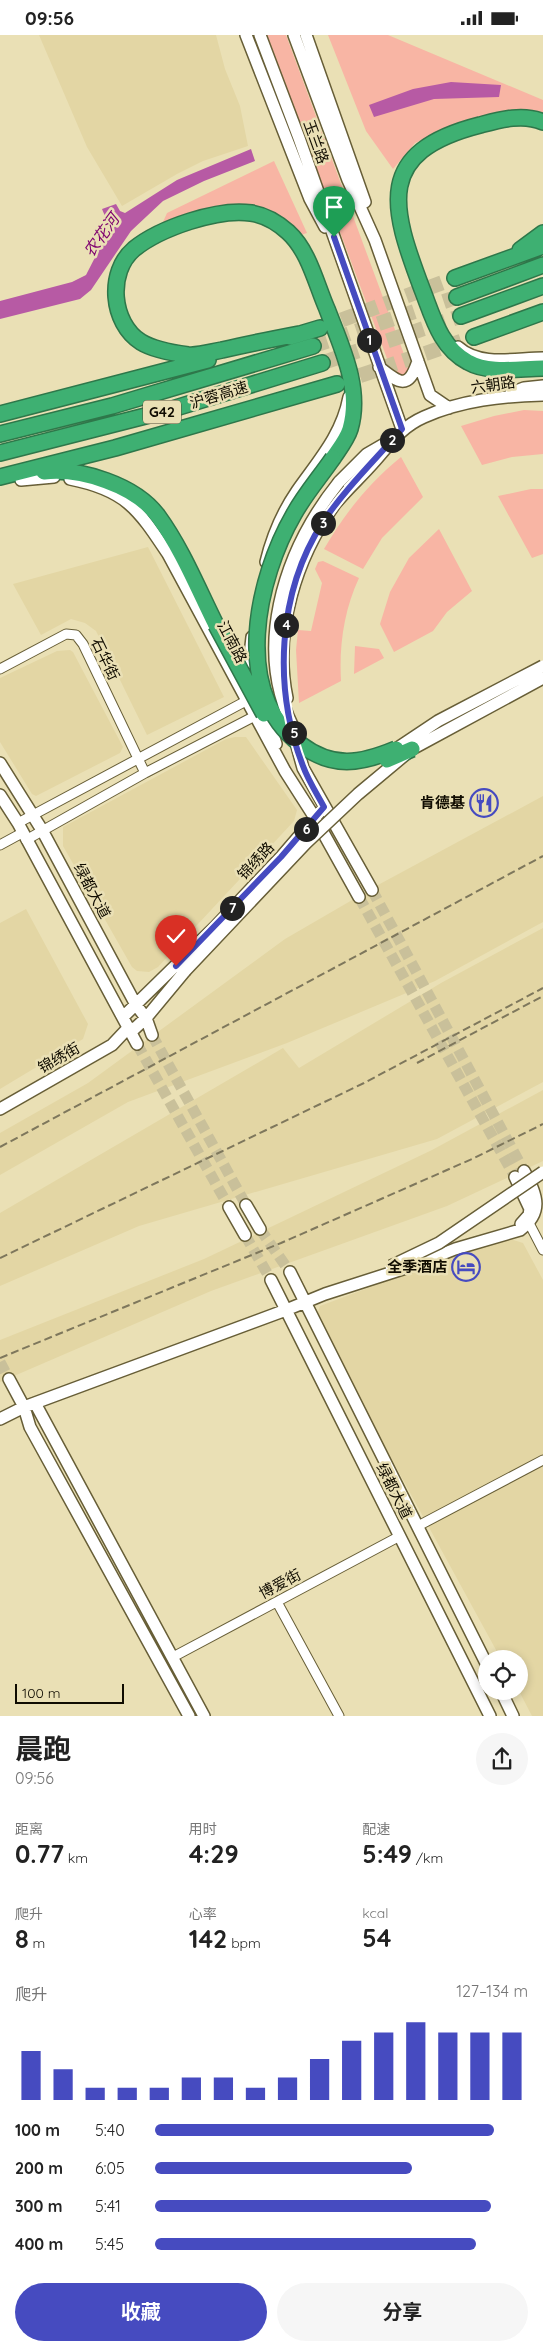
<!DOCTYPE html>
<html lang="zh">
<head>
<meta charset="utf-8">
<style>
  :root { --surface:#fff; --page:#f6f6f6; --text:#222; --muted:#767676; --accent:#464bc0 }
  body { margin:0; font-family:Quicksand,"Noto Sans SC",sans-serif; background:var(--page); color:var(--text); height:100vh; display:flex; flex-direction:column; font-size:19px; white-space:nowrap }
  * { box-sizing:border-box; margin:0 }
  p { font-size:16px; color:var(--muted) }
  .icon { flex:none; width:28px; height:28px; fill:none; stroke:currentColor; stroke-width:2; stroke-linecap:round; stroke-linejoin:round }
  .map { position:relative; height:1681px; overflow:hidden }
  .panel { display:flex; flex-direction:column; background:var(--surface); flex:1 }
  .panel>* { flex:none }
  .controls { position:absolute; left:478px; top:1615px; display:grid; gap:10px }
  .controls a { display:grid; place-items:center; width:50px; height:50px; border-radius:50%; background:var(--surface); box-shadow:0 2px 8px #0003; font-size:25px }
  .scale { position:absolute; left:15px; bottom:12px; width:109px; box-sizing:border-box; padding-left:5px; border:2px solid #100c01; border-top:0; font-size:14px; line-height:18px; white-space:nowrap; color:#100c01; -webkit-text-stroke:4px #eae0b5; paint-order:stroke }
  .pin { position:absolute; display:grid; place-items:center; width:42px; height:42px; color:#fff; margin:-51px -21px; border-radius:50% 50% 50% 0; rotate:-45deg; box-shadow:0 0 5px #0007 }
  .pin .icon { rotate:45deg }
  .km { position:absolute; width:25px; height:25px; margin:-12px; border-radius:50%; background:#222; color:#fff; font-size:14px; line-height:25px; text-align:center }
  .round { display:grid; place-items:center; flex:none; width:52px; height:52px; border-radius:26px; background:var(--page) }
  .overview { display:flex; align-items:center; justify-content:space-between; height:85px; padding:0 15px }
  h1 { font-size:28px; font-weight:700; line-height:38px }
  .figures { display:grid; grid-template-columns:repeat(3,1fr); gap:8px; height:85px; padding:5px 15px }
  .figures div { display:grid; align-content:center }
  .figures b { font-size:25px; font-weight:700 }
  .figures small { font-size:14px; font-weight:400 }
  .figures p { font-size:14px }
  .chart { height:140px; padding:10px 15px }
  .chart p { display:flex; justify-content:space-between }
  .chart svg { width:100%; height:90px; margin-top:5px; stroke:var(--accent); stroke-width:6 }
  .primary-button { display:flex; gap:10px; margin-top:auto; padding:10px 15px }
  .primary-button a { flex:1; height:58px; border-radius:30px; background:var(--accent); color:#fff; font-size:20px; font-weight:700; line-height:58px; text-align:center }
  .primary-button a+a { background:var(--page); color:var(--text) }
  ul { padding:0 15px; list-style:none; font-size:16px }
  li { display:grid; grid-template-columns:80px 60px 1fr; align-items:center; height:38px }
  li i { height:12px; border-radius:6px; background:var(--accent) }
  .status { display:flex; justify-content:space-between; align-items:center; height:35px; padding:0 25px; background:var(--surface); direction:ltr }
  .status svg { height:14px; fill:currentColor }
  .map>svg:first-child { display:block }
  .built { fill:#e3d6a4 }
  .green { fill:#f8b5a4 }
  .water { fill:#b75aa4 }
  .lines { fill:none; stroke-linecap:round; stroke-linejoin:round }
  .secondary-tunnel { stroke:#c9c09a; stroke-width:11; stroke-dasharray:11 5.5; stroke-linecap:butt }
  .highway-tunnel { stroke:#c9c09a; stroke-width:15; stroke-dasharray:15 8; stroke-linecap:butt }
  .street-casing { stroke:#675e37; stroke-width:11 }
  .secondary-casing { stroke:#675e37; stroke-width:14 }
  .highway-casing { stroke:#2e774a; stroke-width:18 }
  .street { stroke:#fff; stroke-width:9 }
  .secondary { stroke:#fff; stroke-width:11 }
  .highway { stroke:#3eb072; stroke-width:15 }
  .rail { stroke:#7e775c; stroke-width:2; stroke-dasharray:8 4; stroke-linecap:butt }
  .secondary-bridge-casing { stroke:#675e37; stroke-width:14; stroke-linecap:butt }
  .highway-bridge-casing { stroke:#2e774a; stroke-width:18; stroke-linecap:butt }
  .secondary-bridge { stroke:#fff; stroke-width:11 }
  .highway-bridge { stroke:#3eb072; stroke-width:15 }
  .route-casing { stroke:#fff; stroke-width:10 }
  .route { stroke:#464bc0; stroke-width:6 }
  .labels { text-anchor:middle; stroke-width:5; stroke-linejoin:round; paint-order:stroke }
  .shield { fill:#eae0b5; stroke:#514c37; stroke-width:1 }
  .shield-label { font-size:14px; font-weight:bold; fill:#100c01 }
  .street-label { font-size:15px; fill:#100c01; stroke:#eae0b5 }
  .poi-label { font-size:15px; font-weight:bold; fill:#100c01; stroke:#eae0b5; text-anchor:end }
  .water-label { font-size:16px; font-style:italic; fill:#810570; stroke:#eae0b5 }
</style>
</head>
<body>
<div class="status"><b>09:56</b><svg viewBox="0 0 49 12"><path d="M0 12V9h3v3zM5 12V6h3v6zM10 12V3h3v9zM15 12V0h3v12zM26 1h20v11H26zM47 4h2v5h-2z"/></svg></div>
<div class="map">
<svg width="543" height="1681" viewBox="0 0 543 1681">
  <rect width="100%" height="100%" fill="#eae0b5"/>
  <path class="built" d="M39,0h177l9,34 15,37 8,40 -45,15 -26,13 -55,32 -35,-59z
    M148,512l76,150 -77,38 -51,-104 -11,-8 -14,-4 -30,16 -28,-51z
    M70,615l3,2 50,95 -3,6 -84,43 -4,-2 -32,-52v-64l57,-27z
    M235,702h11l51,73 -3,11 -136,146 -9,5 -12,-1 -5,-4 -69,-121v-19l163,-88z
    M543,761v126l-108,59 -148,62 -159,59 -128,73v-42l88,-50 197,-144 93,-54z
    M26,874l62,115 -5,15 -83,50v-166z
    M543,893v154l-106,57 -298,87 -139,60v-73l283,-165 16,20 142,-85z
    M543,1055v71l-96,45 -236,85 -211,91v-42l204,-81 228,-109z
    M504,1202l19,6 20,37v436h-11l-13,-25v-32h-18l-186,-340 5,-13z"/>
  <path class="green" d="M267,0h19l122,330 1,7 -6,5 -11,-5z
    M328,0h60l155,65v19l-99,11 -29,13 -22,26 -27,-38z
    M274,126l33,72 -6,2 -43,-25 -99,21 8,-18z
    M524,375l19,1v43l-31,3 -30,8 -21,-39 33,-10z
    M401,422l22,40 -41,41 -19,31 -39,-20c21,-36 44,-65 77,-92z
    M531,454h12v65l-11,4 -34,-62z
    M439,494l33,62 -25,21 -14,19 -39,21 -14,-28 10,-32 19,-34z
    M323,526l36,17c-15,32 -20,68 -18,103l-42,22 -3,-53 2,-20 13,1 11,-48 -7,-14 3,-7z
    M355,611l24,3 5,9 -30,16z"/>
  <path class="water" d="M451,47l50,3 -2,12 -65,2 -60,18 -5,-12 44,-16z
    M251,114l4,12 -51,20 -41,20 -32,30 -40,59 -11,9 -80,20v-18l72,-19 14,-7 22,-43 -1,-11 -5,-12 14,-5 4,7 5,2 52,-33z"/>
  <g class="lines">
    <path class="secondary-tunnel" d="M372,855l152,281
      M359,862l156,280
      M152,1000l94,170
      M137,1009l92,163
      M260,1194l30,43
      M245,1200l26,45
      M0,1327l9,17"/>
    <path class="highway-tunnel" d="M320,293l135,-50
      M313,311l144,-49
      M322,328l139,-47
      M338,348l136,-46"/>
    <defs>
      <path id="street" d="M0,634l66,-35 10,1 7,9 62,129
        M18,788l228,-122
        M26,805l119,-67 110,-57
        M0,810l22,-12
        M524,1186l6,4 13,25
        M418,1491l125,-66
        M277,1567l62,114
        M173,1622l227,-121"/>
      <path id="secondary" d="M246,0l64,164 15,28
        M260,0l39,103 103,291
        M294,0l54,145 27,60 55,155 19,13
        M306,0l59,167
        M458,312c22,20 58,11 85,11
        M379,332c20,16 29,24 39,-6
        M511,358l13,-5 19,-2
        M70,444c56,11 68,30 98,75l117,217 30,47 44,79
        M21,445l33,-3
        M339,447l28,-28 19,-11
        M266,527c6,-25 16,-49 31,-71 21,-30 45,-56 52,-94
        M252,602l-2,18 2,18
        M287,663c-14,-67 9,-140 48,-194 12,-15 26,-27 39,-42 16,-18 27,-35 50,-45 37,-17 79,-21 119,-22
        M264,672l12,37
        M295,704l8,29 69,122
        M0,728l42,67 94,175 10,13 6,17
        M0,760l18,28 119,221
        M123,982l92,-90 66,-70 38,-44
        M132,996l14,-13 39,-47
        M0,1074l112,-64 17,-18
        M515,1142l15,32 -1,6 -8,9
        M246,1170l14,24
        M229,1172l16,28
        M290,1237l196,391
        M271,1245l219,436
        M9,1344l15,28 6,20 159,289
        M35,1368l169,313
        M0,1384l24,-12 262,-97 39,-16 87,-28 43,-17 65,-19c23,-17 18,-34 4,-59
        M501,1656l12,25"/>
      <path id="highway" d="M543,87c-20,-9 -44,-2 -63,3 -106,27 -89,82 -58,164 11,28 18,58 46,73 21,12 52,6 75,6
        M520,215l23,-17
        M455,243l88,-32
        M457,262l86,-32
        M461,281l82,-30
        M299,299c-26,5 -51,10 -77,16 -11,2 -24,6 -34,5 -15,-2 -34,-5 -47,-13 -30,-19 -34,-70 -7,-93 26,-21 84,-41 117,-36 13,2 27,10 37,19 21,19 28,52 39,77 14,37 35,79 23,120 -3,10 -11,20 -17,29
        M290,302l30,-9
        M474,302l69,-25
        M0,379l208,-54
        M0,399l112,-28 201,-60
        M0,418l169,-43 153,-47
        M44,437c37,-4 91,13 114,44 24,33 40,73 58,109
        M0,442l115,-29 222,-64"/>
    </defs>
    <use href="#street" class="street-casing"/>
    <use href="#secondary" class="secondary-casing"/>
    <use href="#highway" class="highway-casing"/>
    <use href="#street" class="street"/>
    <use href="#secondary" class="secondary"/>
    <use href="#highway" class="highway"/>
    <path class="rail" d="M417,1028l126,-67
      M0,1112l543,-291
      M0,1223l364,-175 179,-95
      M0,1323l281,-115 191,-84 71,-35"/>
    <defs>
      <path id="secondary-bridge" d="M298,701c-48,-83 -15,-184 41,-254
        M396,714l42,-28 105,-55
        M185,936l121,-128 52,-49 54,-45 131,-71
        M391,1231l48,-23 104,-71"/>
      <path id="highway-bridge" d="M333,423c-13,19 -28,36 -39,56 -37,64 -63,178 6,230 33,25 60,20 96,5
        M216,590l48,89
        M387,725l25,-11"/>
    </defs>
    <use href="#secondary-bridge" class="secondary-bridge-casing"/>
    <use href="#highway-bridge" class="highway-bridge-casing"/>
    <use href="#secondary-bridge" class="secondary-bridge"/>
    <use href="#highway-bridge" class="highway-bridge"/>
  </g>
  <g class="lines">
    <defs>
      <path id="route" d="M176,931l105,-109 43,-50c-7,-13 -16,-27 -21,-41 -30,-78 -26,-173 20,-244 22,-33 52,-62 79,-93l-68,-192"/>
    </defs>
    <use href="#route" class="route-casing"/>
    <use href="#route" class="route"/>
  </g>
  <defs>
    <symbol id="restaurant-ring" viewBox="-11 -11 22 22"><circle r="9.5" fill="#eae0b5" stroke="#464bc0" stroke-width="1.5"/><path d="M-5-6h1v4h1v-4h1v4h1v-4h1v5L-1.5 .5V6h-2V.5L-5-1ZM5-6V6H3V1.5H1.5Q1.5-4 5-6Z" fill="#464bc0"/></symbol>
    <symbol id="hotel-ring" viewBox="-11 -11 22 22"><circle r="9.5" fill="#eae0b5" stroke="#464bc0" stroke-width="1.5"/><path d="M-6-4.5h1.5V1H6V5H4.5V3h-9V5H-6ZM-4 0a1.8 1.8 0 1 1 3.6 0ZM.5 0V-2.5h3Q6-2.5 6 0Z" fill="#464bc0"/></symbol>
  </defs>
  <g fill-rule="evenodd">
    <use href="#restaurant-ring" x="468" y="752" width="32" height="32"/>
    <use href="#hotel-ring" x="450" y="1216" width="32" height="32"/>
  </g>
  <g class="labels">
    <rect class="shield" x="143" y="365.5" width="38" height="23" rx="4"/>
    <g class="shield-label">
      <text x="162" y="382">G42</text>
    </g>
    <g class="street-label">
      <text transform="translate(316 107) rotate(70)" y="5">玉兰路</text>
      <text transform="translate(493 350) rotate(-8)" y="5">六朝路</text>
      <text transform="translate(219 360) rotate(-17)" y="5">沪蓉高速</text>
      <text transform="translate(232 607) rotate(62)" y="5">江南路</text>
      <text transform="translate(105 624) rotate(64)" y="5">石华街</text>
      <text transform="translate(256 826) rotate(-47)" y="5">锦绣路</text>
      <text transform="translate(92 856) rotate(62)" y="5">绿都大道</text>
      <text transform="translate(59 1023) rotate(-30)" y="5">锦绣街</text>
      <text transform="translate(394 1456) rotate(63)" y="5">绿都大道</text>
      <text transform="translate(280 1549) rotate(-28)" y="5">博爱街</text>
    </g>
    <g class="poi-label">
      <text x="465" y="773">肯德基</text>
      <text x="447" y="1237">全季酒店</text>
    </g>
    <g class="water-label">
      <text transform="translate(101 200) rotate(-54)" y="6">农花河</text>
    </g>
  </g>
</svg>
<div class="controls">
<a><svg class="icon" aria-label="locate" viewBox="0 0 24 24"><circle cx="12" cy="12" r="6"/><path d="M12 2v4M12 18v4M2 12h4M18 12h4"/></svg></a>
</div>
<div class="scale">100 m</div>
<div class="pin" style="left:334px;top:202px;background:#1e9e55"><svg class="icon" aria-label="arrive" viewBox="0 0 24 24"><path d="M6 21V4h12l-3 4 3 4H6"/></svg></div>
<div class="pin" style="left:176px;top:931px;background:#d93025"><svg class="icon" aria-label="check" viewBox="0 0 24 24"><path d="M5 12l5 5 9-10"/></svg></div>
<b class="km" style="left:369px;top:305px">1</b>
<b class="km" style="left:392px;top:405px">2</b>
<b class="km" style="left:323px;top:488px">3</b>
<b class="km" style="left:286px;top:590px">4</b>
<b class="km" style="left:294px;top:698px">5</b>
<b class="km" style="left:306px;top:794px">6</b>
<b class="km" style="left:232px;top:873px">7</b>
</div>
<section class="panel">
<div class="overview"><div><h1>晨跑</h1><p>09:56</p></div><a class="round"><svg class="icon" aria-label="share" viewBox="0 0 24 24"><path d="M12 15V3M7 8l5-5 5 5M5 13v7h14v-7"/></svg></a></div>
<div class="figures">
<div><p>距离</p><b>0.77<small> km</small></b></div>
<div><p>用时</p><b>4:29</b></div>
<div><p>配速</p><b>5:49<small> /km</small></b></div>
</div>
<div class="figures">
<div><p>爬升</p><b>8<small> m</small></b></div>
<div><p>心率</p><b>142<small> bpm</small></b></div>
<div><p>kcal</p><b>54</b></div>
</div>
<div class="chart"><p><span>爬升</span>127–134 m</p>
<svg viewBox="0 0 160 44" preserveAspectRatio="none"><path d="M5 44V20M15 44V29M25 44V38M35 44V38M45 44V38M55 44V33M65 44V33M75 44V38M85 44V33M95 44V24M105 44V15M115 44V11M125 44V6M135 44V11M145 44V11M155 44V11"/></svg>
</div>
<ul>
<li><b>100 m</b>5:40<i style="width:91%"></i></li>
<li><b>200 m</b>6:05<i style="width:69%"></i></li>
<li><b>300 m</b>5:41<i style="width:90%"></i></li>
<li><b>400 m</b>5:45<i style="width:86%"></i></li>
</ul>
<div class="primary-button"><a>收藏</a><a>分享</a></div>
</section>
</body>
</html>
